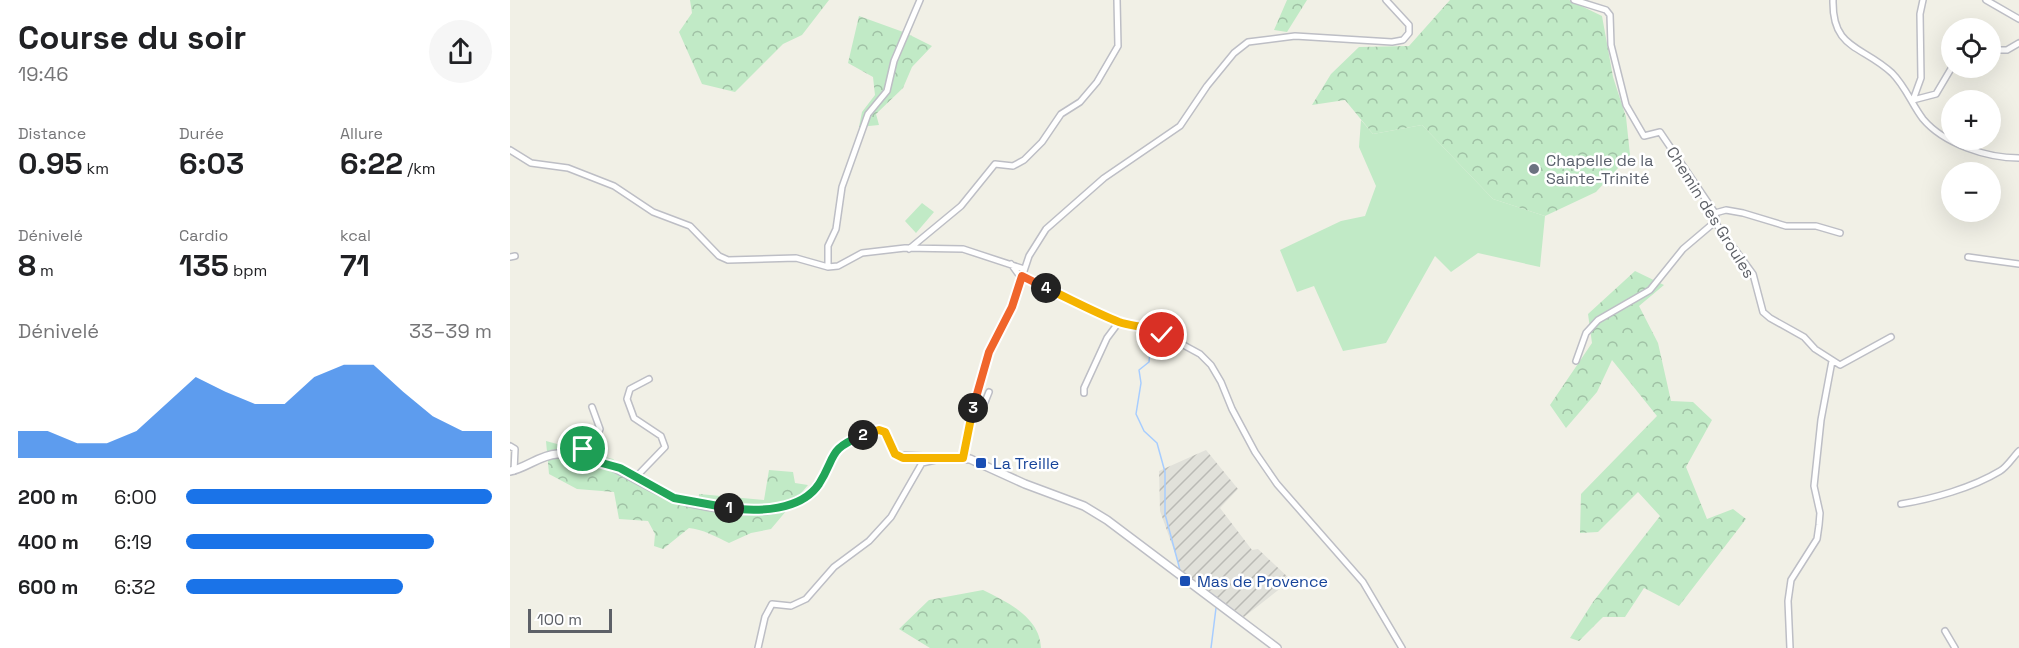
<!DOCTYPE html>
<html lang="fr">
<head>
<meta charset="utf-8">
<style>
  :root { --surface:#fff; --page:#f6f6f6; --text:#202124; --muted:#757577; --accent:#1a73e8 }
  body { margin:0; font-family:"Space Grotesk",sans-serif; background:var(--page); color:var(--text); height:100vh; display:flex; flex-direction:column; font-size:22px; white-space:nowrap }
  * { box-sizing:border-box; margin:0 }
  p { font-size:20px; color:var(--muted) }
  .icon { flex:none; width:33px; height:33px; fill:none; stroke:currentColor; stroke-width:2; stroke-linecap:round; stroke-linejoin:round }
  .map { position:relative; flex:1; overflow:hidden }
  .sheet { display:flex; flex-direction:column; background:var(--surface); width:510px }
  .sheet>* { flex:none }
  .controls { position:absolute; left:1431px; top:18px; display:grid; gap:12px }
  .controls a { display:grid; place-items:center; width:60px; height:60px; border-radius:50%; background:var(--surface); box-shadow:0 6px 24px #0002; font-size:30px }
  .scale { position:absolute; left:18px; bottom:15px; width:84px; box-sizing:border-box; padding-left:6px; border:3px solid #5d6067; border-top:0; font-size:16px; line-height:21px; white-space:nowrap; color:#5d6067; -webkit-text-stroke:4px #fff; paint-order:stroke }
  .pin { position:absolute; display:grid; place-items:center; width:51px; height:51px; color:#fff; margin:-26px; border:3px solid #fff; border-radius:50%; box-shadow:0 2px 6px #0007 }
  .km { position:absolute; width:30px; height:30px; margin:-15px; border-radius:50%; background:#222; color:#fff; font-size:16px; line-height:30px; text-align:center }
  .round { display:grid; place-items:center; flex:none; width:63px; height:63px; border-radius:32px; background:var(--page) }
  .head { display:flex; align-items:center; justify-content:space-between; height:102px; padding:0 18px }
  h1 { font-size:33px; font-weight:700; line-height:45px }
  .figures { display:grid; grid-template-columns:repeat(3,1fr); gap:9px; height:102px; padding:6px 18px }
  .figures div { display:grid; align-content:center }
  .figures b { font-size:30px; font-weight:700 }
  .figures small { font-size:16px; font-weight:400 }
  .figures p { font-size:16px }
  .chart { height:168px; padding:12px 18px }
  .chart p { display:flex; justify-content:space-between }
  .chart svg { width:100%; height:108px; margin-top:6px; fill:var(--accent); opacity:.7 }
  ul { padding:0 18px; list-style:none; font-size:20px }
  li { display:grid; grid-template-columns:96px 72px 1fr; align-items:center; height:45px }
  li i { height:15px; border-radius:8px; background:var(--accent) }
  main { display:flex; flex:1; min-height:0 }
  .map>svg:first-child { display:block }
  .industrial { fill:url(#industrial-furrows) }
  .grass { fill:#c1eac6 }
  .forest { fill:url(#forest-crowns) }
  .lines { fill:none; stroke-linecap:round; stroke-linejoin:round }
  .stream { stroke:#a7cdff; stroke-width:1.5 }
  .minor-casing { stroke:#bdbec5; stroke-width:8 }
  .tertiary-casing { stroke:#bdbec5; stroke-width:10 }
  .minor { stroke:#fff; stroke-width:5 }
  .tertiary { stroke:#fff; stroke-width:7 }
  .split-1-casing { stroke:#fff; stroke-width:12 }
  .split-2-casing { stroke:#fff; stroke-width:12 }
  .split-3-casing { stroke:#fff; stroke-width:12 }
  .split-4-casing { stroke:#fff; stroke-width:12 }
  .split-5-casing { stroke:#fff; stroke-width:12 }
  .split-1 { stroke:#22a559; stroke-width:8 }
  .split-2 { stroke:#22a559; stroke-width:8 }
  .split-3 { stroke:#f5b400; stroke-width:8 }
  .split-4 { stroke:#f0652b; stroke-width:8 }
  .split-5 { stroke:#f5b400; stroke-width:8 }
  .worship-dot { fill:#6b7280; stroke:#fff; stroke-width:2 }
  .transit-dot { fill:#1a4fb4; stroke:#fff; stroke-width:2 }
  .labels { text-anchor:middle; stroke-width:5; stroke-linejoin:round; paint-order:stroke }
  .worship-label { font-size:16px; fill:#5b616d; stroke:#fff; text-anchor:start }
  .street-label { font-size:16px; fill:#5d6067; stroke:#fff }
  .transit-label { font-size:16px; fill:#164399; stroke:#fff; text-anchor:start }
</style>
</head>
<body>
<main>
<section class="sheet">
<div class="head"><div><h1>Course du soir</h1><p>19:46</p></div><a class="round"><svg class="icon" aria-label="share" viewBox="0 0 24 24"><path d="M12 15V3M7 8l5-5 5 5M5 13v7h14v-7"/></svg></a></div>
<div class="figures">
<div><p>Distance</p><b>0.95<small> km</small></b></div>
<div><p>Durée</p><b>6:03</b></div>
<div><p>Allure</p><b>6:22<small> /km</small></b></div>
</div>
<div class="figures">
<div><p>Dénivelé</p><b>8<small> m</small></b></div>
<div><p>Cardio</p><b>135<small> bpm</small></b></div>
<div><p>kcal</p><b>71</b></div>
</div>
<div class="chart"><p><span>Dénivelé</span>33–39 m</p>
<svg viewBox="0 0 160 44" preserveAspectRatio="none"><path d="M0 44V33L10 33L20 38L30 38L40 33L50 22L60 11L70 17L80 22L90 22L100 11L110 6L120 6L130 17L140 27L150 33L160 33V44z"/></svg>
</div>
<ul>
<li><b>200 m</b>6:00<i style="width:100%"></i></li>
<li><b>400 m</b>6:19<i style="width:81%"></i></li>
<li><b>600 m</b>6:32<i style="width:71%"></i></li>
</ul>
</section>
<div class="map">
<svg width="1509" height="648" viewBox="0 0 1509 648">
  <defs>
    <pattern id="industrial-furrows" width="10" height="10" patternUnits="userSpaceOnUse" patternTransform="scale(1.5)"><rect width="10" height="10" fill="#e1e1da"/><path d="M-1 1l2-2M0 10L10 0M9 11l2-2" fill="none" stroke="#babab5"/></pattern>
    <pattern id="forest-crowns" width="20" height="18" patternUnits="userSpaceOnUse" patternTransform="scale(1.5)"><rect width="20" height="18" fill="#c1eac6"/><path d="M2 6a3 3 0 1 1 6 0M12 15a3 3 0 1 1 6 0" fill="none" stroke="#a0c1a5"/></pattern>
  </defs>
  <rect width="100%" height="100%" fill="#f1f0e6"/>
  <path class="industrial" d="M696,450l32,39 -18,19 32,42 6,-1 33,31 -47,37 -63,-47 -21,-59 -1,-40z"/>
  <path class="grass" d="M851,120l12,14 49,-9 71,74 52,17 -5,51 -62,-14 -27,19 -16,-16 -49,87 -43,8 -29,-65 -17,6 -17,-42 61,-29 24,-5 11,-30 -17,-39z
    M412,203l12,9 -18,21 -11,-12z"/>
  <path class="forest" d="M180,0h139l-27,35 -19,9 -48,48 -33,-8 -23,-52 13,-19z
    M777,0h20l-20,32 -13,-2z
    M940,0h119l33,16 11,61 13,40 4,38 -34,37 -51,24 -52,-17 -71,-74 -49,9 -28,-34 -33,5 19,-31 28,-27 50,-1z
    M349,16l47,17 26,13 -20,21 -9,21 -27,26 3,11 -20,2 3,-15 13,-17 -2,-18 -25,-14z
    M1125,271l29,14 -25,21 19,37 13,58 22,1 19,18 -26,47 21,52 26,-10 13,10 -67,87 -35,-18 -19,29h-22l-24,24 -9,-3 23,-36 67,-86 -22,-24 -40,40 -18,1 1,-39 76,-78 -45,-56 -15,32 -31,36 -16,-23 42,-62 -4,-29z
    M36,441l67,18 20,19 65,28 1,-12 65,6 5,-30 24,2 2,11 13,2 -37,44 -20,4 -22,10c-12,-6 -27,-14 -40,-15l-26,21 -9,-3 1,-12 -7,-13 -29,-2 -5,-27 -37,-3 -28,-15z
    M473,590c24,12 57,27 58,58h-111l-31,-19 30,-29z"/>
  <g class="lines">
    <path class="stream" d="M641,338l-2,24 -10,8 2,13 -5,31 8,17 13,12 8,29v42l15,56
      M701,648l5,-40"/>
    <defs>
      <path id="minor" d="M1064,0l32,10 4,5 1,30 15,60 18,31 16,-4 55,81 2,12 36,49 10,38 7,6 34,19 11,12 25,16 51,-28
        M1323,0c-1,50 29,45 59,73 14,14 20,32 31,46 21,25 64,39 96,39
        M1476,0l33,19
        M1480,50h17l12,-7
        M1403,100l8,-22 -1,-64 3,-14
        M1403,100l23,-6 16,-27
        M0,150l21,13 37,5 46,18 39,26 37,14 29,30 9,4 68,-2 32,9 10,-1 24,-13 43,-5 58,1 61,20
        M1205,213l11,-3 17,3 43,13h30l24,7
        M399,249l52,-43 34,-42 18,2 11,-6 18,-18 19,-28 19,-12 17,-20 21,-36 -1,-46
        M0,257l5,-1
        M1458,257l51,7
        M501,264l8,11 52,24 48,23 21,7h14l46,25 11,11 10,17 11,27 23,43 22,32 86,98 39,66
        M318,267v-21l8,-17 6,-42 26,-73 19,-23 7,-30 26,-61
        M1066,361l10,-28 12,-13 52,-30 33,-41 33,-28
        M574,393v-5l23,-50 12,-16
        M465,400l10,2 4,-10
        M0,446l5,3 -1,22
        M70,457c5,-12 16,-15 20,-28l-8,-22
        M453,458l16,-75 10,-31 23,-45 17,-51 17,-27 58,-51 76,-52 27,-40 27,-33 14,-11 47,-6 97,6 11,-2 6,-7v-8l-23,-25
        M126,477l29,-30 -4,-11 -27,-18 -7,-19 3,-10 19,-10
        M1391,504c31,-5 71,-16 99,-33 7,-4 13,-14 19,-20
        M1435,631l10,17
        M248,648l7,-31 7,-13 19,2 15,-7 28,-32 35,-26 22,-24 31,-54 18,-4
        M1280,648l-2,-47 3,-21 26,-41 2,-14 1,-12 -6,-27 7,-66 11,-59"/>
      <path id="tertiary" d="M0,471c16,-3 30,-16 47,-17 48,-2 76,29 118,44 24,9 69,15 94,12 14,-2 37,-11 45,-21 19,-21 11,-38 42,-51 8,-3 16,-8 26,-7 10,6 8,19 17,25l71,3 55,25 59,22 23,14 170,128"/>
    </defs>
    <use href="#minor" class="minor-casing"/>
    <use href="#tertiary" class="tertiary-casing"/>
    <use href="#minor" class="minor"/>
    <use href="#tertiary" class="tertiary"/>
  </g>
  <g class="lines">
    <defs>
      <path id="split-1" d="M73,449l-3,8 40,11 54,30 55,10"/>
      <path id="split-2" d="M219,508c29,4 72,3 90,-24 18,-29 8,-34 44,-49"/>
      <path id="split-3" d="M353,435l16,-5 6,2 10,22 8,4h60l10,-50"/>
      <path id="split-4" d="M463,408l16,-56 23,-45 10,-31 24,12"/>
      <path id="split-5" d="M536,288c24,11 48,24 73,34 14,5 31,4 43,13"/>
    </defs>
    <use href="#split-1" class="split-1-casing"/>
    <use href="#split-2" class="split-2-casing"/>
    <use href="#split-3" class="split-3-casing"/>
    <use href="#split-4" class="split-4-casing"/>
    <use href="#split-5" class="split-5-casing"/>
    <use href="#split-1" class="split-1"/>
    <use href="#split-2" class="split-2"/>
    <use href="#split-3" class="split-3"/>
    <use href="#split-4" class="split-4"/>
    <use href="#split-5" class="split-5"/>
  </g>
  <circle class="worship-dot" cx="1024" cy="169" r="6"/>
  <g class="transit-dot">
    <rect x="465" y="457" width="12" height="12" rx="3"/>
    <rect x="669" y="575" width="12" height="12" rx="3"/>
  </g>
  <g class="labels">
    <g class="worship-label">
      <text x="1036" y="166">Chapelle de la<tspan x="1036" dy="18">Sainte-Trinité</tspan></text>
    </g>
    <g class="street-label">
      <text transform="translate(1201 212) rotate(58)" y="6">Chemin des Groules</text>
    </g>
    <g class="transit-label">
      <text x="483" y="469">La Treille</text>
      <text x="687" y="587">Mas de Provence</text>
    </g>
  </g>
</svg>
<div class="controls">
<a><svg class="icon" aria-label="locate" viewBox="0 0 24 24"><circle cx="12" cy="12" r="6"/><path d="M12 2v4M12 18v4M2 12h4M18 12h4"/></svg></a>
<a>+</a>
<a>−</a>
</div>
<div class="scale">100 m</div>
<div class="pin" style="left:73px;top:449px;background:#1e9e55"><svg class="icon" aria-label="arrive" viewBox="0 0 24 24"><path d="M6 21V4h12l-3 4 3 4H6"/></svg></div>
<div class="pin" style="left:652px;top:335px;background:#d93025"><svg class="icon" aria-label="check" viewBox="0 0 24 24"><path d="M5 12l5 5 9-10"/></svg></div>
<b class="km" style="left:219px;top:508px">1</b>
<b class="km" style="left:353px;top:435px">2</b>
<b class="km" style="left:463px;top:408px">3</b>
<b class="km" style="left:536px;top:288px">4</b>
</div>
</main>
</body>
</html>
